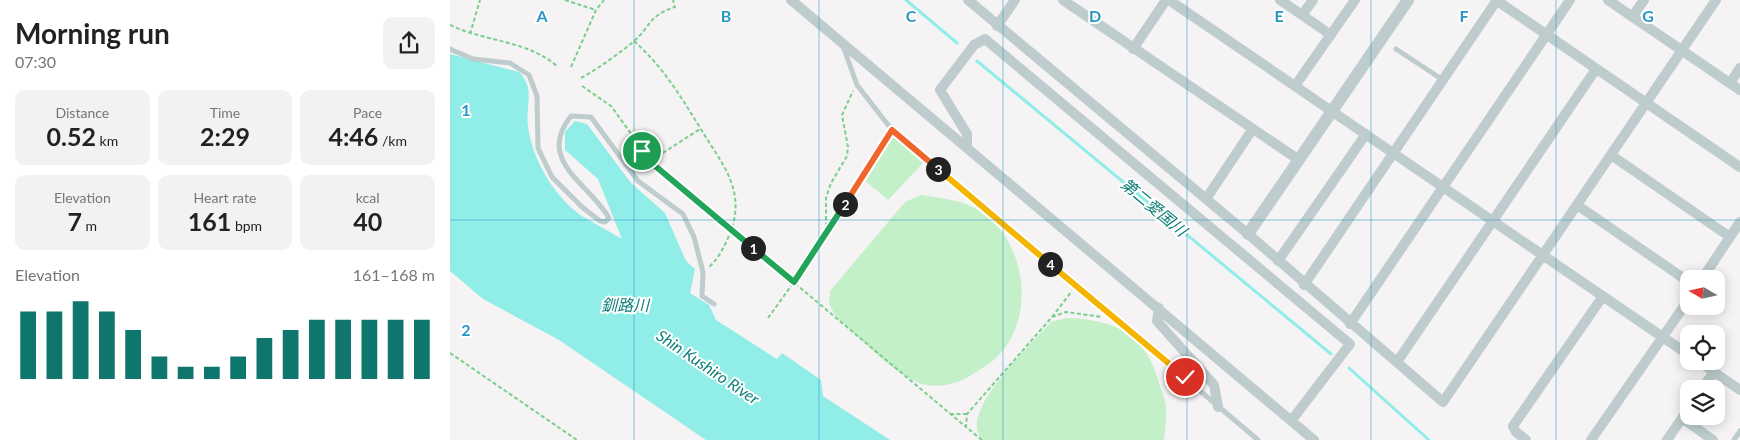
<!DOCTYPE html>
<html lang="en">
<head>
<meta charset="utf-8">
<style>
  :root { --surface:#fff; --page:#f2f2f2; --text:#222; --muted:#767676; --accent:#0f766e }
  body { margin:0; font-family:Lato,"Noto Sans JP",sans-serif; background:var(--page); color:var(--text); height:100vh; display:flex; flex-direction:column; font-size:19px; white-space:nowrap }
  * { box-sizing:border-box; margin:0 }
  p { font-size:16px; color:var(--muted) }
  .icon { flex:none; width:28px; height:28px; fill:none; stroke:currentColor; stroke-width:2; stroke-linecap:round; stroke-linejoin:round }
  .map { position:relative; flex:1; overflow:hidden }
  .details { display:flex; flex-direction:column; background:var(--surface); width:450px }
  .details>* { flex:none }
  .needle { width:32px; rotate:279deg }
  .tools { position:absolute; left:1230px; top:270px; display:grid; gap:10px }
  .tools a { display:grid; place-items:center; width:45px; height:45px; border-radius:10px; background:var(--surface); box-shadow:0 2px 12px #0003; font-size:25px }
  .pin { position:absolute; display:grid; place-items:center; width:42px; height:42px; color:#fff; margin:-21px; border:2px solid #fff; border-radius:50%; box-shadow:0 1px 5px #0007 }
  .km { position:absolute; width:25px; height:25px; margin:-12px; border-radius:50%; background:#222; color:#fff; font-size:14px; line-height:25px; text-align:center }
  .round { display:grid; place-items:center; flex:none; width:52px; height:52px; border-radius:10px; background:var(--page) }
  .overview { display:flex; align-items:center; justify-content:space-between; height:85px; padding:0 15px }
  h1 { font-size:28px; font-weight:700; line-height:38px }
  .metrics { display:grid; grid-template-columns:repeat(3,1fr); gap:8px; height:85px; padding:5px 15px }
  .metrics div { display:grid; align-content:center; border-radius:10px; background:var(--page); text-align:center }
  .metrics b { font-size:25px; font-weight:700 }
  .metrics small { font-size:14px; font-weight:400 }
  .metrics p { font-size:14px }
  .chart { height:140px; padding:10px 15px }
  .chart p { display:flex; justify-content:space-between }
  .chart svg { width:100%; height:90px; margin-top:5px; stroke:var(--accent); stroke-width:6 }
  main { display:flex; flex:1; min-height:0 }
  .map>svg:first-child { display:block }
  .green { fill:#c3f0c8 }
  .water { fill:#90ede7 }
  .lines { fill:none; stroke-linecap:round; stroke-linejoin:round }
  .stream { stroke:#90ede7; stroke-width:3 }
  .path { stroke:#7acf8e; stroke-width:2; stroke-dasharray:4 2.5; stroke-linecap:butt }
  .service { stroke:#beccce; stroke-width:5 }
  .minor { stroke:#beccce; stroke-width:10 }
  .tertiary { stroke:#beccce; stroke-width:12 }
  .split-1-casing { stroke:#fff; stroke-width:10 }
  .split-2-casing { stroke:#fff; stroke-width:10 }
  .split-3-casing { stroke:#fff; stroke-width:10 }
  .split-4-casing { stroke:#fff; stroke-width:10 }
  .split-5-casing { stroke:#fff; stroke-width:10 }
  .split-1 { stroke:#22a559; stroke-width:6 }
  .split-2 { stroke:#22a559; stroke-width:6 }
  .split-3 { stroke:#f0652b; stroke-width:6 }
  .split-4 { stroke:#f5b400; stroke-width:6 }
  .split-5 { stroke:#f5b400; stroke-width:6 }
  .grid { fill:none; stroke:#2897c4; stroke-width:1; stroke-opacity:0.55 }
  .labels { text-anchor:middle; stroke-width:4; stroke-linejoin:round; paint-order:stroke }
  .water-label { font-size:16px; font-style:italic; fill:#0e8079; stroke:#fff }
  .grid-label { font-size:16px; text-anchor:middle; font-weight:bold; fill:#2897c4; stroke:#fff; stroke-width:4; stroke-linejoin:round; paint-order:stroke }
</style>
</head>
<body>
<main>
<section class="details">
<div class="overview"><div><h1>Morning run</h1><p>07:30</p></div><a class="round"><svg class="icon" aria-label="share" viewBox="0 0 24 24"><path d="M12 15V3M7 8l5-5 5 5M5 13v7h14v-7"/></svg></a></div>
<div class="metrics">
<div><p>Distance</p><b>0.52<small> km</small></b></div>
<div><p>Time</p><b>2:29</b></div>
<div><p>Pace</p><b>4:46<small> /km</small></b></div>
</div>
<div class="metrics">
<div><p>Elevation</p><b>7<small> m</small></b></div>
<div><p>Heart rate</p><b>161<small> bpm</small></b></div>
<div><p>kcal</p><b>40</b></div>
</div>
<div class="chart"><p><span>Elevation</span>161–168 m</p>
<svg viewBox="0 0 160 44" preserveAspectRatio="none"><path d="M5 44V11M15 44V11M25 44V6M35 44V11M45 44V20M55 44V33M65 44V38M75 44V38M85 44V33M95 44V24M105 44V20M115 44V15M125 44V15M135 44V15M145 44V15M155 44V15"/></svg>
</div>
</section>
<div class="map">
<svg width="1290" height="440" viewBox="0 0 1290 440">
  <rect width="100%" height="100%" fill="#f5f3f3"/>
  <path class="green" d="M442,135l31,28 -35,37 -25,-21z
    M471,195c17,3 36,4 52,12 52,26 66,108 24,150 -6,6 -14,11 -21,15 -15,11 -35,17 -54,12 -25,-7 -65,-49 -86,-67l-7,-13 1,-13 75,-89z
    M616,318c48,1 80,16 93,65 3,8 7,17 7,26 1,10 -1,21 -2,31h-182c-26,-28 51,-97 69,-118z"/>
  <path class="water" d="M0,54l69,18c17,18 6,32 9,54 4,33 26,71 54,90 13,8 27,15 40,23l-24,-60 -33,-29v-18l10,-11 12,3 44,59 34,30 21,48 9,8 -5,24 19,12 7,15 61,39 5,-6 39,27 2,16 67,44h-184l-147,-100 -76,-41 -33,-28z"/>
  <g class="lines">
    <path class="stream" d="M456,0l51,43
      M527,61l354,293
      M899,368l80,72"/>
    <path class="path" d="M115,0l31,10
      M0,25c35,17 78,15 108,42
      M20,34l10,-34
      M184,41c28,25 46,54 65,85 23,39 50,65 29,112 -5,11 -10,21 -19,29
      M121,67l25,-57 8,-10
      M131,78c18,-10 36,-23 52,-36 19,-16 14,-26 42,-35l-2,-7
      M132,86l29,20 43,59 312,262
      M202,160l48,-31
      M376,233v-35l5,-15 16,-27 1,-9 -6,-32 11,-24
      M602,317l20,-26
      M318,318l26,-36 94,-145
      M0,353l127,87
      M500,414h17
      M532,440l-16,-13 1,-13 85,-97 14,-5 36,5"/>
    <path class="service" d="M393,46l14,39 35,45 366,310
      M0,49l23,10 37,4 19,12 8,21 1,52 14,29 30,30 18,14 5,1 4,-4c-19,-34 -74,-57 -38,-102l20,1 47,64 45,33 11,23 9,35 -1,24 12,8
      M946,49l47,31
      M1284,440l6,-9"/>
    <path class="minor" d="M341,0l523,440
      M518,0l280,234 195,168 273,-402
      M613,0l236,160
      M719,0l520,355
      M830,0l51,35
      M1046,0l244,167
      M1158,0l132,90
      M852,15l11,-15
      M1182,17l12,-17
      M547,26l18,-26
      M683,49l33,-49
      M1280,83l10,-15
      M845,86l60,-86
      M517,146v-12l-27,-44 34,-45 11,-6 365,305 -59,77
      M1161,155l119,82
      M756,199l46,-69
      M1127,205l112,77
      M828,261l88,-127
      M1252,279l38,-57
      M854,285l193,-285
      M709,308l-2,13 57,64 4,22
      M900,324l220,-324
      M1248,361l42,29
      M947,362l199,-293
      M1252,389l12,-17
      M1232,418l31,22
      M1076,440l-10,-8 -3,-6 90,-130
      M1141,440l98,-141
      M1217,440l22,-32"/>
    <path class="tertiary" d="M798,234l160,-234"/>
  </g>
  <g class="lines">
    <defs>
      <path id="split-1" d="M192,151l12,14 99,83"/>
      <path id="split-2" d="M303,248l41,34 51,-78"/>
      <path id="split-3" d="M395,204l47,-74 46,39"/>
      <path id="split-4" d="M488,169l112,95"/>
      <path id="split-5" d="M600,264l135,113"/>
    </defs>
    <use href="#split-1" class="split-1-casing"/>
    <use href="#split-2" class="split-2-casing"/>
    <use href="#split-3" class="split-3-casing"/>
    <use href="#split-4" class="split-4-casing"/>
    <use href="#split-5" class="split-5-casing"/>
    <use href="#split-1" class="split-1"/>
    <use href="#split-2" class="split-2"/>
    <use href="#split-3" class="split-3"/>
    <use href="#split-4" class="split-4"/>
    <use href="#split-5" class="split-5"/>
  </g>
  <path class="grid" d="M184,0v440M369,0v440M553,0v440M737,0v440M921,0v440M1106,0v440M0,220h1290"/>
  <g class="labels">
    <g class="water-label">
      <text transform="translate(704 207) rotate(40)" y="6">第二愛国川</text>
      <text x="175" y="311">釧路川</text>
      <text transform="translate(258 367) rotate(34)" y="6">Shin Kushiro River</text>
    </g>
  </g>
  <g class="grid-label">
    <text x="92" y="22">A</text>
    <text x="276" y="22">B</text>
    <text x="461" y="22">C</text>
    <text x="645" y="22">D</text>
    <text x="829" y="22">E</text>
    <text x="1014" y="22">F</text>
    <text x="1198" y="22">G</text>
    <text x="16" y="116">1</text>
    <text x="16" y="336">2</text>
  </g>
</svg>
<div class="tools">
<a><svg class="needle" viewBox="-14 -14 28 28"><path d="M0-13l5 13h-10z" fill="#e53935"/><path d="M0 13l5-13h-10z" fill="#767676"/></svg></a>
<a><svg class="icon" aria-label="locate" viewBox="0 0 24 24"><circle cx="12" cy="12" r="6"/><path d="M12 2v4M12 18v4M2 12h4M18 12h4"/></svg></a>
<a><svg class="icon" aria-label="layers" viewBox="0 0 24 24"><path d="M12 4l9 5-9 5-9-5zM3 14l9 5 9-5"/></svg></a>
</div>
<div class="pin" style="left:192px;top:151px;background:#1e9e55"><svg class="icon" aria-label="arrive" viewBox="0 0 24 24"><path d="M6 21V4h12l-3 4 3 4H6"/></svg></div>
<div class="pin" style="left:735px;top:377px;background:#d93025"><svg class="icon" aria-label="check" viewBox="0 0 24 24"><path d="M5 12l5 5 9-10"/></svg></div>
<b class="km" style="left:303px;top:248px">1</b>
<b class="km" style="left:395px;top:204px">2</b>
<b class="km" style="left:488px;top:169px">3</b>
<b class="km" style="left:600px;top:264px">4</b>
</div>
</main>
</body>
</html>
